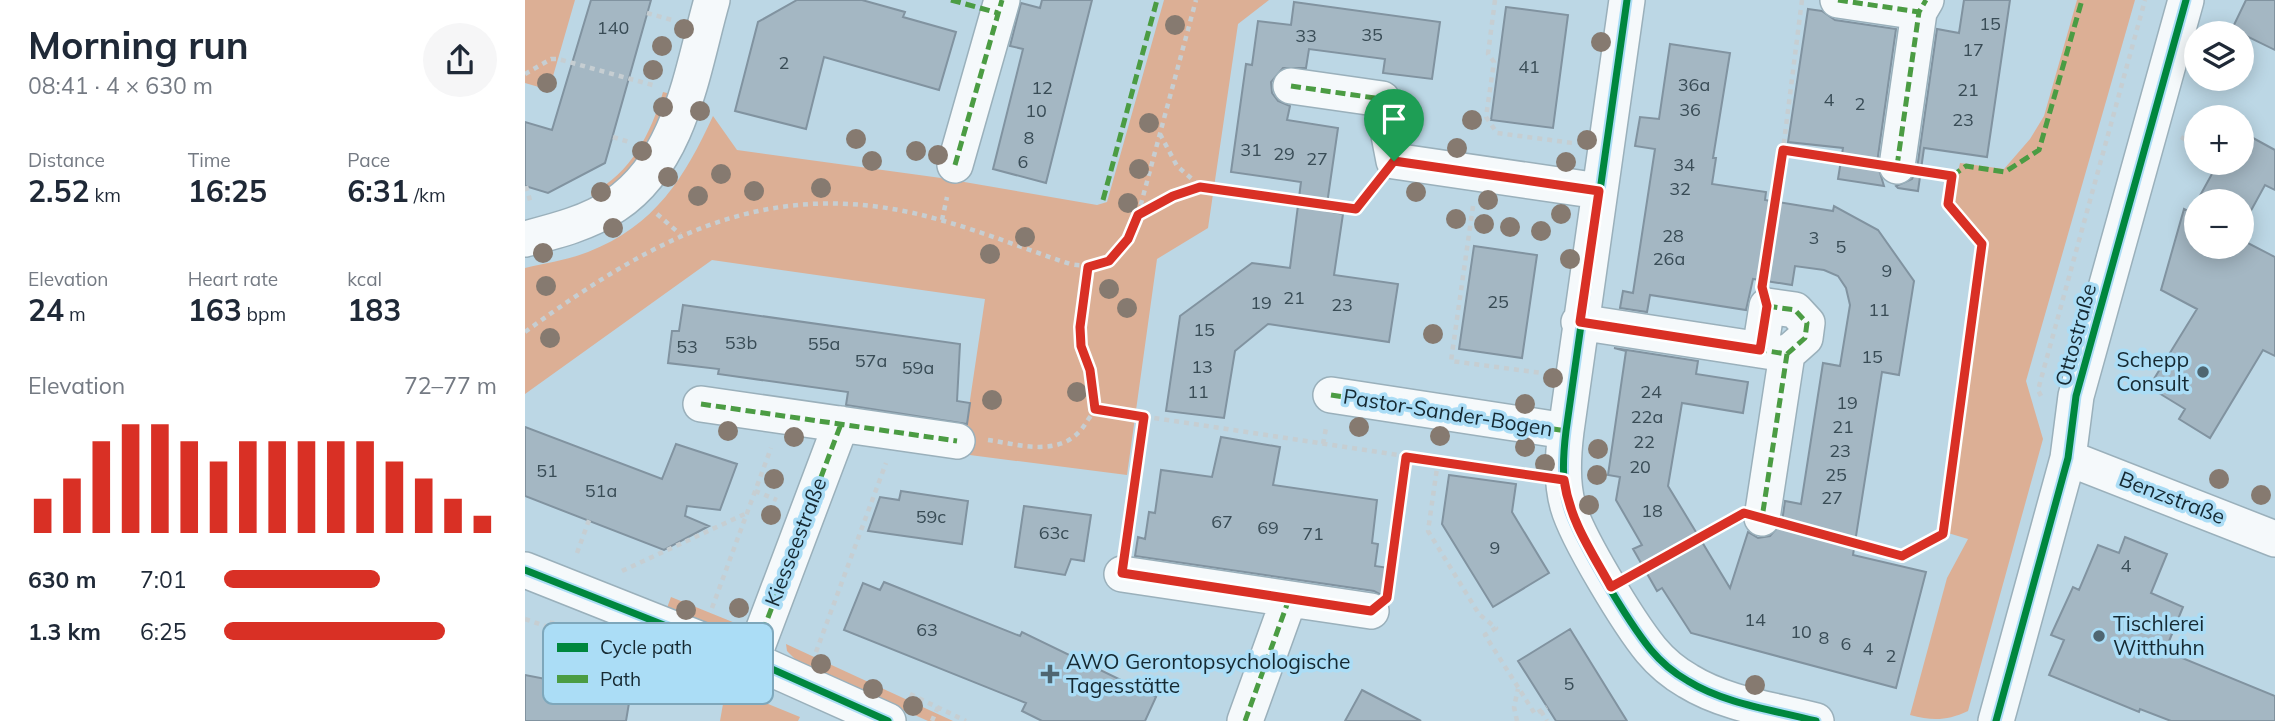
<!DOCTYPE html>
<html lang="en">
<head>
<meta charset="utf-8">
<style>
  :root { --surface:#fff; --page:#f6f6f7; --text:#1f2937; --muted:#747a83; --accent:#d93025 }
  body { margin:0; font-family:Mulish,sans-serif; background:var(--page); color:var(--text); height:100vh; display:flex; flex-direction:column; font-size:26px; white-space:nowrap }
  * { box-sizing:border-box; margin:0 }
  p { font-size:23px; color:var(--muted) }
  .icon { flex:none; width:38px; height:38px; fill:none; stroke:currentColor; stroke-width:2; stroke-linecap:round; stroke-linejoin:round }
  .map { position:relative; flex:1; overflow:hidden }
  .side { display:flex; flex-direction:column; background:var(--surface); width:525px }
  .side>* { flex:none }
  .controls { position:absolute; left:1659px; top:21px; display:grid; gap:14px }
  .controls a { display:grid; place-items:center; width:70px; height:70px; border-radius:50%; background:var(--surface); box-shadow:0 4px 18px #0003; font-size:35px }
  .pin { position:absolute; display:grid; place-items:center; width:60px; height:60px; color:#fff; margin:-72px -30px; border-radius:50% 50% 50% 0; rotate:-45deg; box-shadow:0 0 7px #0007 }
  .pin .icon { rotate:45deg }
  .round { display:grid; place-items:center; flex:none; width:74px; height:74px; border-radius:37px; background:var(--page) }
  .headline { display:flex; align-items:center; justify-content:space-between; height:119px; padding:0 28px }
  h1 { font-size:38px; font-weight:700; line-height:52px }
  .figures { display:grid; grid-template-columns:repeat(3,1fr); gap:10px; height:119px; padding:7px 28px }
  .figures div { display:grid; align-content:center }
  .figures b { font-size:30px; font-weight:700 }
  .figures small { font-size:19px; font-weight:400 }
  .figures p { font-size:19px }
  .chart { height:196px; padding:14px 28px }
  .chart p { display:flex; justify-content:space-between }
  .chart svg { width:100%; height:126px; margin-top:7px; stroke:var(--accent); stroke-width:6 }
  ul { padding:0 28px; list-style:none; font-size:23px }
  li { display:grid; grid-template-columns:112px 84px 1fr; align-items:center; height:52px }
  li i { height:18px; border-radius:9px; background:var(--accent) }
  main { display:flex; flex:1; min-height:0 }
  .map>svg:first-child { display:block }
  .green { fill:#dcaf95 }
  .building { fill:#a4b7c3; stroke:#8193a0; stroke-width:2 }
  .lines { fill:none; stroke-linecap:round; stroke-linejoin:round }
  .minor-casing { stroke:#9ab0bb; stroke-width:38 }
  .path { stroke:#c6ced2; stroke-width:4.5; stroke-dasharray:5 5; stroke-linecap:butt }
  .minor { stroke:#f5f9fb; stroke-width:35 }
  .quiet { stroke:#4b9c43; stroke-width:5; stroke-dasharray:10 5; stroke-linecap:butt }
  .cycleway-casing { stroke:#abddf6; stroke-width:11 }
  .cycleway { stroke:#00873e; stroke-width:7 }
  .tree { fill:#867a70 }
  .route-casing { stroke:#fff; stroke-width:14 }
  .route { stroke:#d93025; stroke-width:9 }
  .poi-dot { fill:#4f6671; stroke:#abddf6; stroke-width:2.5 }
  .labels { text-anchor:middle; stroke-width:7; stroke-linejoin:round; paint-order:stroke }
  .number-label { font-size:18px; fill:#394c56 }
  .street-label { font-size:21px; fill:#152932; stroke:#abddf6 }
  .poi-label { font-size:21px; fill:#152932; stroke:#abddf6; text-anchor:start }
  .key { fill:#abddf6; stroke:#7ea7bb; stroke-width:2 }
  .key-label { font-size:19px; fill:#152932 }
</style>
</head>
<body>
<main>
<section class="side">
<div class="headline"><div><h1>Morning run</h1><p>08:41 · 4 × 630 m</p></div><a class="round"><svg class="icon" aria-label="share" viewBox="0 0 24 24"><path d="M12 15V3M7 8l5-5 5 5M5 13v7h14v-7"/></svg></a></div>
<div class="figures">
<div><p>Distance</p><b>2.52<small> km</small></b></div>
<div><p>Time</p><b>16:25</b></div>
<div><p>Pace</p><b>6:31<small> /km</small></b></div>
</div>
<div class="figures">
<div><p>Elevation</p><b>24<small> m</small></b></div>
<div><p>Heart rate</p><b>163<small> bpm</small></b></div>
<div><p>kcal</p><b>183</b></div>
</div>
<div class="chart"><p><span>Elevation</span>72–77 m</p>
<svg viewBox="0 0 160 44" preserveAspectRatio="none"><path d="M5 44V32M15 44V25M25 44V12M35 44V6M45 44V6M55 44V12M65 44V19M75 44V12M85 44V12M95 44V12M105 44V12M115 44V12M125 44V19M135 44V25M145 44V32M155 44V38"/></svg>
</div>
<ul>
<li><b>630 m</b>7:01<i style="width:57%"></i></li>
<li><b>1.3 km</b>6:25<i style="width:81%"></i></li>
</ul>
</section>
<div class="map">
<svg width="1750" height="721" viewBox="0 0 1750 721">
  <rect width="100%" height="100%" fill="#bcd7e5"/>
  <path class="green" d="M0,0h50l-26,90 -24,-7z
    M639,0h105l-31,24 -30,204 -51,31 -30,216 -165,-21 23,-155 -273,-39 -187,134v-126c21,-5 43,-8 63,-16 67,-26 97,-75 125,-136l24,34 204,28 156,27 10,-3z
    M1552,0h58l-109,381 17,58 -75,272c-22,10 -35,10 -58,4l37,-137 21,-39 -30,-9 39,-284 -33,-41 3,-25 9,1 4,-18 44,6 26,-30 14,-23z
    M138,92l8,2c-15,47 -38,80 -78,108l-2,-9c40,-19 60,-60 72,-101z
    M146,597l69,28c-22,11 -51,-8 -73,-17z
    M261,644l167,77h-25l-129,-58 -12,-12z
    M201,687l74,30 -2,4h-78z"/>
  <path class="building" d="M66,0h60l-46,163 -57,30 -23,-7v-64l27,8z
    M272,0h65l43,12 -2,5 53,15 -17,58 -115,-33 -18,72 -71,-18 23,-89z
    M517,0h50l-46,183 -53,-14 30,-120 -13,-3 11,-43 19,5z
    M1439,0h46l-23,157 -63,-9 -6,43 -20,-3 -2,-2 16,-7 5,-10 20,-140 22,4z
    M1721,0h29v50l-43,-21z
    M769,2l146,20 -8,57 -49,-6 2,-14 -76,-10 -3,19h-23l-12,14 1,11 6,8 12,5 -3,14 51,8 -12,83 17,3 -9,61 64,9 -9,58 -121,-18 -33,27 -11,67 -58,-7 14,-95 72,-53 38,5 11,-86 -70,-10 15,-108 6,1 6,-44 33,4z
    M981,7l62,8 -15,113 -62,-8z
    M1283,9l14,2 13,9 61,9 -19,134 7,23 -46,-7 5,-31 -55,-6z
    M1145,44l60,9 -17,105h3l-4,26 54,8 -1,8 68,11 1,-5 44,24 36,51 -15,94 -17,-3 -29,183 73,17 -30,116 -205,-55 -29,-45 -5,3 -24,-42 9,-4 -26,-45 4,-23 -12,-2 18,-124 -12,-3 84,13 -2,13 52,8 -5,31 -61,-10 -14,83 62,102 18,-56 10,6 12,-2 12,-14 3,-21 16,3 22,-141 17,3 10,-61 -4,-17 -8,-12 -14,-6 -29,-4 -3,19 -39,-6 -7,31 -96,-15 -3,17 -27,-4 3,-17 10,2 22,-144 -20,-3 5,-29 19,2z
    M1717,132l33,18v40l-10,-5 -23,42v-26h-45l21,-38h24z
    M1671,202v45h46v-7l33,17v99l-12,-6 -53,88 -31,-19 6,-10 -36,-22 48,-78 -36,-19 23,-81 6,3z
    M949,246l63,9 -15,103 -63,-9z
    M158,305l277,39 -3,57 13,2 -3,21 -121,-19 2,-13 -130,-18 1,-5 -51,-6 4,-32h7z
    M0,427l137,52 14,-35 61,20 -17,46 -33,-4 -2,10 24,10 -45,24 -139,-54z
    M696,437l59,10 -7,38 104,15 -5,43 6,1 -3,22 14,2 -4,29 -11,-6 -239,-35 3,-19 7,2 4,-27 6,1 6,-43 51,7z
    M924,475l67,9 -4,28 37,61 -56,34 -51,-83z
    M376,491l67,10 -6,43 -94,-13 12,-34 19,3z
    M499,506l67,9 -7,46 -13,-2 -6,16 -50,-8z
    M1600,537l42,17 -16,39 32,14 -18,44 110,45v25h-104l-31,-12 -1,3 -90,-37 15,-35 -13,-5 22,-48 6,3 19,-45 21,8z
    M359,582l136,54 2,-4 134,65 -11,24h-103l-20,-10 4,-8 -182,-73 19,-47 17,7z
    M1045,629l57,92h-71l-38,-60z
    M71,665l34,7 -3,19h4l-5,30h-101v-46l62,12 1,-4 4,1z
    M837,690l59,31h-76z"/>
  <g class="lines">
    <defs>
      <path id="minor" d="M1102,0l-61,431c-3,24 -5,51 2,75 9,32 61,117 83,144 10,12 23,23 37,31 37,23 86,29 128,40
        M1313,0l81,12 7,-12
        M766,86l91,13 12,62 205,30
        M430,165l47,-165
        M1372,166l22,-154
        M0,239c31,-8 63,-16 90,-34 66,-44 77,-135 97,-205
        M1054,322l208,32 -25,164
        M1235,350l7,-44 28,4 12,13 -2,15 -18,16
        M806,395l235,36
        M176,404l256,37
        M1543,458l207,81
        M0,570l227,90 136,61
        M597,574l249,37
        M227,660l89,-236
        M720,721l44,-122
        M1471,721l72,-263 8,-62 110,-396"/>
    </defs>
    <use href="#minor" class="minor-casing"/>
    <path class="path" d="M970,0l-7,54 6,8 -8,55 11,16 76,10
      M1277,0l-19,150 83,12
      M122,13l25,7
      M0,74l26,-15h7l98,27
      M635,134l17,32 23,20
      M88,137l16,5
      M1656,137l15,9
      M1,186l5,18
      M948,206l-22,155 91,12
      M132,214l23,20
      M614,215l34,-19 27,-9 156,22 18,-22
      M417,220l5,-23
      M1239,273l19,-123
      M0,332c134,-98 250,-161 419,-111 42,12 84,29 126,43 41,7 54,-14 68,-49l58,-215
      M1516,396l-3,-6 107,-390
      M570,409l435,66
      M463,440c35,5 75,19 98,-17 2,-4 7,-9 8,-14 6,-21 -9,-42 -13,-62 -4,-26 3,-54 7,-80
      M798,444l3,-16
      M913,461l-10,70 51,83 17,14 -11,7 50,79 12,-7
      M230,491l22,9
      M1269,527l108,29 41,-22 39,-290 -34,-40 4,-28 -22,-4
      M601,541l18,-124
      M52,553l12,-33
      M97,571l125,-58
      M1114,571l91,-50
      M864,583l17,-126
      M187,608l59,-160
      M0,619l26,9 2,-11
      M291,652l70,-189
      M385,694l56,27
      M1016,711l6,10
      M407,721l6,-14
      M992,721l-3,-14 4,-18"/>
    <use href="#minor" class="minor"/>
    <path class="quiet" d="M426,0l47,13
      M1313,0l81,12 7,-12
      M766,86l91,13 12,62 205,30
      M430,165l47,-165
      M1372,166l22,-154
      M1427,176l14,-10 39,6 34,-22 43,-150
      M578,200l54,-200
      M1054,322l208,32 -25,164
      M1235,350l7,-44 28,4 12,13 -2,15 -18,16
      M806,395l235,36
      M176,404l256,37
      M597,574l249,37
      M227,660l89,-236
      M720,721l44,-122"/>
    <defs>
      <path id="cycleway" d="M1102,0l-61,431c-3,24 -5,51 2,75 9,32 61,117 83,144 10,12 23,23 37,31 37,23 86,29 128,40
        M0,570l227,90 136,61
        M1471,721l72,-263 8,-62 110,-396"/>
    </defs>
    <use href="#cycleway" class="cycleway-casing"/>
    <use href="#cycleway" class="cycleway"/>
  </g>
  <g class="tree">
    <circle cx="650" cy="25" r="10"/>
    <circle cx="159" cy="29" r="10"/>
    <circle cx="1076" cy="42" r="10"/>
    <circle cx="137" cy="46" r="10"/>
    <circle cx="128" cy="70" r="10"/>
    <circle cx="22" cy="83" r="10"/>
    <circle cx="138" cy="107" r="10"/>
    <circle cx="175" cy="111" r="10"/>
    <circle cx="947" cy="120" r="10"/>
    <circle cx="624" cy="123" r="10"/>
    <circle cx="331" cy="139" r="10"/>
    <circle cx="1062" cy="140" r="10"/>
    <circle cx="932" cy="148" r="10"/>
    <circle cx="117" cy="151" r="10"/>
    <circle cx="391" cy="151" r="10"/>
    <circle cx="413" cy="155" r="10"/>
    <circle cx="347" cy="161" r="10"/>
    <circle cx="1041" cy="162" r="10"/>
    <circle cx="614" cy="169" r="10"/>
    <circle cx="196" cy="174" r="10"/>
    <circle cx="143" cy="177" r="10"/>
    <circle cx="296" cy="188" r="10"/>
    <circle cx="229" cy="191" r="10"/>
    <circle cx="76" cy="192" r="10"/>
    <circle cx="891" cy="192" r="10"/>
    <circle cx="173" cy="196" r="10"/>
    <circle cx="963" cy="200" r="10"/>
    <circle cx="603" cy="203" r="10"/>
    <circle cx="1036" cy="214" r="10"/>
    <circle cx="931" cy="219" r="10"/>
    <circle cx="959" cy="224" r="10"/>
    <circle cx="985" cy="227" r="10"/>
    <circle cx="88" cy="228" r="10"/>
    <circle cx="1016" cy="231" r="10"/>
    <circle cx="500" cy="237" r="10"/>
    <circle cx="18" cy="253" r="10"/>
    <circle cx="465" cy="254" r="10"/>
    <circle cx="1045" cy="259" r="10"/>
    <circle cx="21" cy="286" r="10"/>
    <circle cx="584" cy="289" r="10"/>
    <circle cx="602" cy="308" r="10"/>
    <circle cx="908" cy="334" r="10"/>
    <circle cx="25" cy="338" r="10"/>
    <circle cx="1028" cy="378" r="10"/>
    <circle cx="552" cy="392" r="10"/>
    <circle cx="467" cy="400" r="10"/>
    <circle cx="1000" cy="404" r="10"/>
    <circle cx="834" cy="427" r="10"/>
    <circle cx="203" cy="431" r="10"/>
    <circle cx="915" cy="436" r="10"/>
    <circle cx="269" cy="437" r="10"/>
    <circle cx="1000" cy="447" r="10"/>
    <circle cx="1073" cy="449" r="10"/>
    <circle cx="1020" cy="464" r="10"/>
    <circle cx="1072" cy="475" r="10"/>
    <circle cx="249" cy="479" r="10"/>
    <circle cx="1694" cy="479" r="10"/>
    <circle cx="1736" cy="495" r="10"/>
    <circle cx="1064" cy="505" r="10"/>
    <circle cx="246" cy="515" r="10"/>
    <circle cx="214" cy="608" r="10"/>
    <circle cx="161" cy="610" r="10"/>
    <circle cx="296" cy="664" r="10"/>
    <circle cx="1230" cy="685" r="10"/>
    <circle cx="348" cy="689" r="10"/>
    <circle cx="388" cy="706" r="10"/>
  </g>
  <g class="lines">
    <defs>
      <path id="route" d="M1258,150l169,26 -4,28 34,40 -39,290 -41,22 -158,-43 -133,74c-20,-36 -41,-66 -47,-107l-158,-23 -19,141 -16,13 -249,-38 22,-156 -49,-8 -5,-39 -9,-24 -1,-19 8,-60 21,-6 19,-22 10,-24 35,-19 27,-9 156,22 38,-48 205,30 -19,131 180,28 7,-44 -5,-19z"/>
    </defs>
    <use href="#route" class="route-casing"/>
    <use href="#route" class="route"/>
  </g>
  <g class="poi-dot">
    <circle cx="1678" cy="372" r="7"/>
    <circle cx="1574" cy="636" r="7"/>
    <path d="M521.5 663.5h7v7h7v7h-7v7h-7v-7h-7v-7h7z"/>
  </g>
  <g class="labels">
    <g class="number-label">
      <text x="1465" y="30">15</text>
      <text x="88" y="34">140</text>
      <text x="847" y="41">35</text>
      <text x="781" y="42">33</text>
      <text x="1448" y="56">17</text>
      <text x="259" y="69">2</text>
      <text x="1004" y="73">41</text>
      <text x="1169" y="91">36a</text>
      <text x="517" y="94">12</text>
      <text x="1443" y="96">21</text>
      <text x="1304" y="106">4</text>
      <text x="1335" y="110">2</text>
      <text x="1165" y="116">36</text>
      <text x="511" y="117">10</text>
      <text x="1438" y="126">23</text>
      <text x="504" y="144">8</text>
      <text x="726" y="156">31</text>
      <text x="759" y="160">29</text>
      <text x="792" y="165">27</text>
      <text x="498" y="168">6</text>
      <text x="1159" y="171">34</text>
      <text x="1155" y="195">32</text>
      <text x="1148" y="242">28</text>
      <text x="1289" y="244">3</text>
      <text x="1316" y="253">5</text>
      <text x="1144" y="265">26a</text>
      <text x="1362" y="277">9</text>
      <text x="769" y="304">21</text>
      <text x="973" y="308">25</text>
      <text x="736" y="309">19</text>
      <text x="817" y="311">23</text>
      <text x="1354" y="316">11</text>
      <text x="679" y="336">15</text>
      <text x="216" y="349">53b</text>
      <text x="299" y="350">55a</text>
      <text x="162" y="353">53</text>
      <text x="1347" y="363">15</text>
      <text x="346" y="367">57a</text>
      <text x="677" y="373">13</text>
      <text x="393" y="374">59a</text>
      <text x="673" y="398">11</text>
      <text x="1126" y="398">24</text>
      <text x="1322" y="409">19</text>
      <text x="1122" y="423">22a</text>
      <text x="1318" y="433">21</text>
      <text x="1119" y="448">22</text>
      <text x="1315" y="457">23</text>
      <text x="1115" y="473">20</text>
      <text x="22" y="477">51</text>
      <text x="1311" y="481">25</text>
      <text x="76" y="497">51a</text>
      <text x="1307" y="504">27</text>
      <text x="1127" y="517">18</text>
      <text x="406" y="523">59c</text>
      <text x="697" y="528">67</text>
      <text x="743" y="534">69</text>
      <text x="529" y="539">63c</text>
      <text x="788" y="540">71</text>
      <text x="970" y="554">9</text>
      <text x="1601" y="572">4</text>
      <text x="1230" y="626">14</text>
      <text x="402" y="636">63</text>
      <text x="1276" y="638">10</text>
      <text x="1299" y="644">8</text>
      <text x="1321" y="650">6</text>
      <text x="1343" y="655">4</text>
      <text x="1366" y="662">2</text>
      <text x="1044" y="690">5</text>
    </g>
    <g class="street-label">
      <text transform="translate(1551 335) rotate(-75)" y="7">Ottostraße</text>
      <text transform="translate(923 413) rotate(9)" y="7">Pastor-Sander-Bogen</text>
      <text transform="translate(1647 498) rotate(21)" y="7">Benzstraße</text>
      <text transform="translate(271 542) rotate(-69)" y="7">Kiesseestraße</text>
    </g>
    <g class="poi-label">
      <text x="1664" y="367" text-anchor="end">Schepp<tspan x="1664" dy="24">Consult</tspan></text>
      <text x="1588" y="631">Tischlerei<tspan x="1588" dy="24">Witthuhn</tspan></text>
      <text x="541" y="669">AWO Gerontopsychologische<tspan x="541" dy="24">Tagesstätte</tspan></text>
    </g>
  </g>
  <rect x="18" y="623" width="230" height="81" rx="10" class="key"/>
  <rect x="32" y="643" width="31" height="9" fill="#00873e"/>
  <rect x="32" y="675" width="31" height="8" fill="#4b9c43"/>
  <g class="key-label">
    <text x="75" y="654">Cycle path</text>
    <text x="75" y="686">Path</text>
  </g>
</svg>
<div class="controls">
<a><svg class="icon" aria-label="layers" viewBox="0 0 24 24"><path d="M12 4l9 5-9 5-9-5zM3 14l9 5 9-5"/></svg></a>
<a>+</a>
<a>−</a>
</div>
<div class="pin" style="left:869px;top:161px;background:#1e9e55"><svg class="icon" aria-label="arrive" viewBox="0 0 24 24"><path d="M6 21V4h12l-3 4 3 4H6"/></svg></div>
</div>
</main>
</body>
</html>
